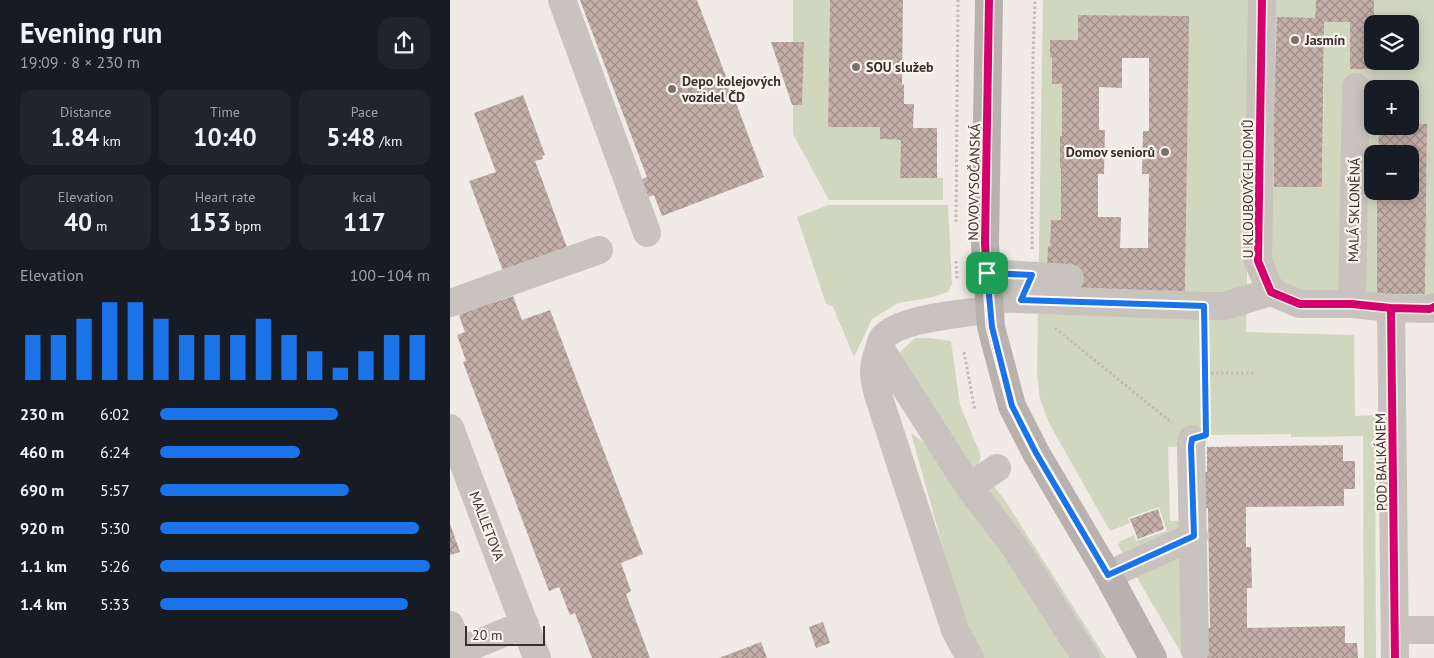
<!DOCTYPE html>
<html lang="en">
<head>
<meta charset="utf-8">
<style>
  :root { --surface:#171b24; --page:#20242c; --text:#f1f3f6; --muted:#9ea1a6; --accent:#1a73e8 }
  body { margin:0; font-family:"PT Sans",sans-serif; background:var(--page); color:var(--text); height:100vh; display:flex; flex-direction:column; font-size:19px; white-space:nowrap }
  * { box-sizing:border-box; margin:0 }
  p { font-size:16px; color:var(--muted) }
  .icon { flex:none; width:28px; height:28px; fill:none; stroke:currentColor; stroke-width:2; stroke-linecap:round; stroke-linejoin:round }
  .map { position:relative; flex:1; overflow:hidden }
  .panel { display:flex; flex-direction:column; background:var(--surface); width:450px }
  .panel>* { flex:none }
  .tools { position:absolute; left:914px; top:15px; display:grid; gap:10px }
  .tools a { display:grid; place-items:center; width:55px; height:55px; border-radius:10px; background:var(--surface); box-shadow:0 2px 12px #0003; font-size:25px }
  .scale { position:absolute; left:15px; bottom:12px; width:80px; box-sizing:border-box; padding-left:5px; border:2px solid #3b302b; border-top:0; font-size:14px; line-height:18px; white-space:nowrap; color:#3b302b; -webkit-text-stroke:4px #fbf5ee; paint-order:stroke }
  .pin { position:absolute; display:grid; place-items:center; width:42px; height:42px; color:#fff; margin:-21px; border-radius:10px; box-shadow:0 2px 8px #0006 }
  .round { display:grid; place-items:center; flex:none; width:52px; height:52px; border-radius:15px; background:var(--page) }
  .head { display:flex; align-items:center; justify-content:space-between; height:85px; padding:0 20px }
  h1 { font-size:28px; font-weight:800; line-height:38px }
  .figures { display:grid; grid-template-columns:repeat(3,1fr); gap:8px; height:85px; padding:5px 20px }
  .figures div { display:grid; align-content:center; border-radius:12px; background:var(--page); text-align:center }
  .figures b { font-size:25px; font-weight:800 }
  .figures small { font-size:14px; font-weight:400 }
  .figures p { font-size:14px }
  .chart { height:140px; padding:10px 20px }
  .chart p { display:flex; justify-content:space-between }
  .chart svg { width:100%; height:90px; margin-top:5px; stroke:var(--accent); stroke-width:6 }
  ul { padding:0 20px; list-style:none; font-size:16px }
  li { display:grid; grid-template-columns:80px 60px 1fr; align-items:center; height:38px }
  li i { height:12px; border-radius:6px; background:var(--accent) }
  main { display:flex; flex:1; min-height:0 }
  .map>svg:first-child { display:block }
  .grass { fill:#d1d6bf; fill-rule:evenodd }
  .building { fill:url(#building-cross-hatch); fill-rule:evenodd }
  .lines { fill:none; stroke-linecap:round; stroke-linejoin:round }
  .path { stroke:#c2bbb6; stroke-width:3; stroke-dasharray:2.5 2.5; stroke-linecap:butt }
  .minor { stroke:#c9c3be; stroke-width:28 }
  .major { stroke:#b8b1ad; stroke-width:28 }
  .cycleway-casing { stroke:#fbf5ee; stroke-width:11 }
  .cycleway { stroke:#d6006c; stroke-width:8 }
  .route-casing { stroke:#fff; stroke-width:10 }
  .route { stroke:#1a73e8; stroke-width:6 }
  .poi-dot { fill:#7a716c; stroke:#fbf5ee; stroke-width:2 }
  .labels { text-anchor:middle; stroke-width:4.5; stroke-linejoin:round; paint-order:stroke }
  .poi-label { font-size:14px; font-weight:bold; fill:#3b302b; stroke:#fbf5ee; text-anchor:start }
  .street-label { font-size:14px; fill:#3b302b; stroke:#fbf5ee }
</style>
</head>
<body>
<main>
<section class="panel">
<div class="head"><div><h1>Evening run</h1><p>19:09 · 8 × 230 m</p></div><a class="round"><svg class="icon" aria-label="share" viewBox="0 0 24 24"><path d="M12 15V3M7 8l5-5 5 5M5 13v7h14v-7"/></svg></a></div>
<div class="figures">
<div><p>Distance</p><b>1.84<small> km</small></b></div>
<div><p>Time</p><b>10:40</b></div>
<div><p>Pace</p><b>5:48<small> /km</small></b></div>
</div>
<div class="figures">
<div><p>Elevation</p><b>40<small> m</small></b></div>
<div><p>Heart rate</p><b>153<small> bpm</small></b></div>
<div><p>kcal</p><b>117</b></div>
</div>
<div class="chart"><p><span>Elevation</span>100–104 m</p>
<svg viewBox="0 0 160 44" preserveAspectRatio="none"><path d="M5 44V22M15 44V22M25 44V14M35 44V6M45 44V6M55 44V14M65 44V22M75 44V22M85 44V22M95 44V14M105 44V22M115 44V30M125 44V38M135 44V30M145 44V22M155 44V22"/></svg>
</div>
<ul>
<li><b>230 m</b>6:02<i style="width:66%"></i></li>
<li><b>460 m</b>6:24<i style="width:52%"></i></li>
<li><b>690 m</b>5:57<i style="width:70%"></i></li>
<li><b>920 m</b>5:30<i style="width:96%"></i></li>
<li><b>1.1 km</b>5:26<i style="width:100%"></i></li>
<li><b>1.4 km</b>5:33<i style="width:92%"></i></li>
</ul>
</section>
<div class="map">
<svg width="984" height="658" viewBox="0 0 984 658">
  <defs>
    <pattern id="building-cross-hatch" width="8" height="8" patternUnits="userSpaceOnUse" patternTransform="scale(1.25)"><rect width="8" height="8" fill="#c3afa7"/><path d="M0 0l8 8M0 8l8-8" fill="none" stroke="#a08f88"/></pattern>
  </defs>
  <rect width="100%" height="100%" fill="#f0ebe5"/>
  <path class="grass" d="M343,0h37l-2,127h52v12l21,1 -1,38h43v22h-114l-36,-66v-29h9l2,-63h-11z
    M593,0h209l-6,332 108,3 1,81 20,-1 1,243h-12l-1,-222 -72,1v-3l-81,1 -11,2 -15,221 -66,-113 3,-4 13,-6 2,6 31,-10 -8,-24 -31,11 2,5 -20,8 -61,-108 -9,-24 -3,-24zM628,15l110,1 -3,275 -110,-1v-25l-28,-1 1,-17 2,-1 1,-26h10v-52h-1v-32h2v-52l-10,-27h-2v-17h28zM741,446l1,74 -22,1 -2,-74z
    M820,0h46l-1,18h-38l-2,169h47l1,-43 1,-122h26v47h23l1,-8h36v-37h-36v-24h60v294l-3,2 -139,-4 -18,-16 -7,-31zM922,89h38v35l17,1 -2,169 -48,-1v-102h-5v-37h6l1,-28h-7z
    M378,205h120l4,79 -4,8 -19,6 -31,5 -26,16 -18,38 -21,-50 -7,-3 -29,-87z
    M465,338h14l22,3 9,64 21,51 -4,12h-9l-70,-114z
    M461,433l15,11 151,214h-93l-24,-49z
    M541,483l13,16 102,159h-8l-114,-164z"/>
  <path class="building" d="M130,0h117l67,177 -102,39 -8,-21 -8,3 -7,-18 8,-3z
    M380,0h73l-1,85 2,-1v20h10l-1,24h24v50h-37l1,-38 -21,-1v-12h-52z
    M866,0h58v24h-2v37h2v8h-24v-47h-26l-2,165h-48v-79l3,-91 38,1z
    M628,15l111,1 -4,275 -110,-1v-25l-28,-1 1,-18h2l1,-26h10v-52h-1v-32h2v-52h-10v-27h-2v-17h28zM672,58h27v73h-6l-1,43h7l-1,74h-28l1,-31h-23v-43h6l1,-44h-6v-43l23,1z
    M321,42h33l-2,63h-10z
    M73,95l22,60 -3,1 1,3 -8,2 34,92 -64,23 -36,-95 27,-9 -22,-59z
    M960,124h17l-2,170h-48v-103h33v-37h-32l1,-28h31z
    M63,296l9,24 28,-10 93,244 -22,9 10,28 -5,3 24,64h-58l-17,-45 -5,2 -11,-28 -10,4 -86,-229 3,-1 -9,-26 8,-3 -6,-17 33,-13v1z
    M893,445v16h12v28h-11v17l-98,1v40h5l1,41h-5v40l98,-2v17h12l1,15h-152v-30h4l-2,-120h-3l-2,-36h4v-25z
    M708,509l6,20 -26,10 -8,-20z
    M0,524l10,28 -10,3z
    M373,622l7,21 -14,5 -7,-21z
    M311,642l6,16h-48z"/>
  <g class="lines">
    <path class="path" d="M506,222l2,-222
      M582,249l1,-194 2,-55
      M506,261l1,19
      M605,328l117,95
      M754,332l2,84
      M514,352l11,59
      M756,373h48"/>
    <path class="minor" d="M112,0l85,233
      M812,0l-4,261 13,31 29,12h52l39,4 39,1 4,-2
      M537,273l83,5
      M540,298l214,8h20l47,-14
      M0,303l149,-53
      M902,304l4,-217
      M941,308l4,350
      M430,348l89,139 45,59 72,112
      M0,428l87,230
      M742,439l-1,7 4,205
      M519,487l28,-19
      M658,575l86,-39
      M0,625l10,26 65,-27
      M946,630h38
      M520,658l-15,-28 -77,-235c-5,-19 -6,-28 1,-46 1,-3 2,-8 4,-11 15,-20 83,-25 108,-28"/>
    <path class="major" d="M539,0l-4,244 6,83 21,79 24,47 72,122 45,83"/>
    <defs>
      <path id="cycleway" d="M539,0l-4,244 6,83 21,79 24,47 72,122
        M812,0l-4,261 13,31 29,12h52l39,4 39,1 4,-2
        M941,308l4,350"/>
    </defs>
    <use href="#cycleway" class="cycleway-casing"/>
    <use href="#cycleway" class="cycleway"/>
  </g>
  <g class="lines">
    <defs>
      <path id="route" d="M537,273l45,2 -11,25 183,6 2,129 -14,4 -1,7 3,90 -86,39 -72,-122 -24,-47 -20,-79z"/>
    </defs>
    <use href="#route" class="route-casing"/>
    <use href="#route" class="route"/>
  </g>
  <g class="poi-dot">
    <circle cx="845" cy="40" r="5"/>
    <circle cx="406" cy="67" r="5"/>
    <circle cx="222" cy="89" r="5"/>
    <circle cx="715" cy="152" r="5"/>
  </g>
  <g class="labels">
    <g class="poi-label">
      <text x="855" y="45">Jasmín</text>
      <text x="416" y="72">SOU služeb</text>
      <text x="232" y="86">Depo kolejových<tspan x="232" dy="16">vozidel ČD</tspan></text>
      <text x="705" y="157" text-anchor="end">Domov seniorů</text>
    </g>
    <g class="street-label">
      <text transform="translate(524 182) rotate(-89)" y="5">NOVOVYSOČANSKÁ</text>
      <text transform="translate(798 189) rotate(-90)" y="5">U KLOUBOVÝCH DOMŮ</text>
      <text transform="translate(904 210) rotate(-89)" y="5">MALÁ SKLONĚNÁ</text>
      <text transform="translate(931 462) rotate(-91)" y="5">POD BALKÁNEM</text>
      <text transform="translate(37 526) rotate(69)" y="5">MALLETOVA</text>
    </g>
  </g>
</svg>
<div class="tools">
<a><svg class="icon" aria-label="layers" viewBox="0 0 24 24"><path d="M12 4l9 5-9 5-9-5zM3 14l9 5 9-5"/></svg></a>
<a>+</a>
<a>−</a>
</div>
<div class="scale">20 m</div>
<div class="pin" style="left:537px;top:273px;background:#1e9e55"><svg class="icon" aria-label="arrive" viewBox="0 0 24 24"><path d="M6 21V4h12l-3 4 3 4H6"/></svg></div>
</div>
</main>
</body>
</html>
